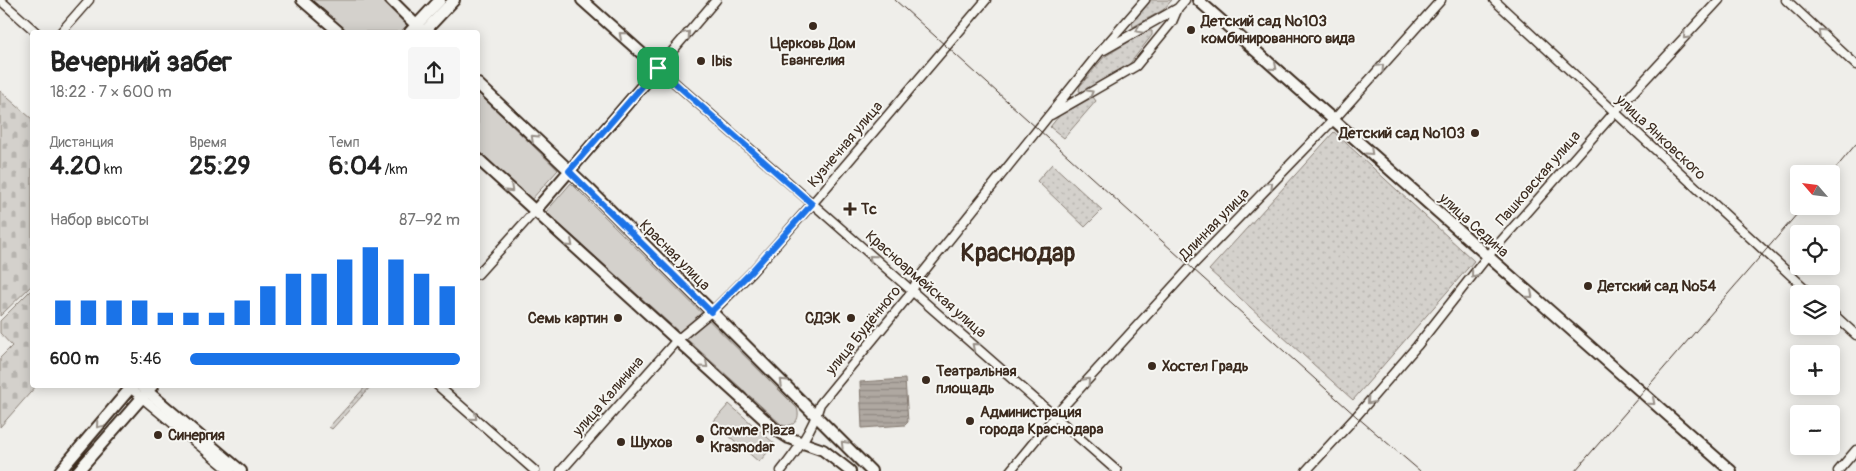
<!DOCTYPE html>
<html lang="ru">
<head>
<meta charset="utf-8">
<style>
  :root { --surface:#fff; --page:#f6f6f6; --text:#222; --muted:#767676; --accent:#1a73e8 }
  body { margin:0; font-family:Pangolin,sans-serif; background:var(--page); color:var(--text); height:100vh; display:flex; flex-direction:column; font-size:19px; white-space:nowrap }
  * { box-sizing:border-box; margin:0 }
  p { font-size:16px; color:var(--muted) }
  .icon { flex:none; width:28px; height:28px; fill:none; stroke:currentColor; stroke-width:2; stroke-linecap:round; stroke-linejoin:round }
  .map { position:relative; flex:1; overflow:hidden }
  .details { position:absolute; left:30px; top:30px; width:450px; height:358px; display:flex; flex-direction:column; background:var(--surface); border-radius:5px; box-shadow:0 2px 12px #0003 }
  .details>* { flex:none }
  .needle { width:32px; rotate:298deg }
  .tools { position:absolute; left:1790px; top:165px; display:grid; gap:10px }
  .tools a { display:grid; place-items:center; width:50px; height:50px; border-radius:5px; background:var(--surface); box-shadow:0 2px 12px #0003; font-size:25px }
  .pin { position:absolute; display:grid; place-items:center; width:42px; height:42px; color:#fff; margin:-21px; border-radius:10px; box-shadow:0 2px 8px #0006 }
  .round { display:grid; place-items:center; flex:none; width:52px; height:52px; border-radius:5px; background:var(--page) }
  .head { display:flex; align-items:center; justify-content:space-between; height:85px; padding:0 20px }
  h1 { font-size:28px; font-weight:700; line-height:38px }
  .figures { display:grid; grid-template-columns:repeat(3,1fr); gap:8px; height:85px; padding:5px 20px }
  .figures div { display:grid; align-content:center }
  .figures b { font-size:25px; font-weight:700 }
  .figures small { font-size:14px; font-weight:400 }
  .figures p { font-size:14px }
  .chart { height:140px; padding:10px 20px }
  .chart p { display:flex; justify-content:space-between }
  .chart svg { width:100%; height:90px; margin-top:5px; stroke:var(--accent); stroke-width:6 }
  ul { padding:0 20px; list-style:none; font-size:16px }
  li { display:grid; grid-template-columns:80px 60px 1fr; align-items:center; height:38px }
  li i { height:12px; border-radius:6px; background:var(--accent) }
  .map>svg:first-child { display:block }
  .grass { fill:url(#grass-dots); stroke:#887e75 }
  .cemetery { fill:url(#cemetery-stones); stroke:#887e75 }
  .park { fill:#d4d1cc; stroke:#887e75 }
  .water { fill:url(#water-rules); stroke:#81766d }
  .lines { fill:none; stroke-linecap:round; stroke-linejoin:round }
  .minor-casing { stroke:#3b2a1e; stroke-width:11 }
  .major-casing { stroke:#3b2a1e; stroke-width:14 }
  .minor { stroke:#f6f6f2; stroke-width:8 }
  .major { stroke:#f6f6f2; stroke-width:10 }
  .tram { stroke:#3b2a1e; stroke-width:1 }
  .oneway { stroke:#989088 }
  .route-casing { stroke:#fff; stroke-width:10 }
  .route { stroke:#1a73e8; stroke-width:6 }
  .poi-dot { fill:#3b2a1e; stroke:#f6f6f2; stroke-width:2 }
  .labels { text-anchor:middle; stroke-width:4; stroke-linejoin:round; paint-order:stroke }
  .poi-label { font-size:15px; font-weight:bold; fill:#3b2a1e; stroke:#f6f6f2; text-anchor:start }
  .street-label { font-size:15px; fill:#3b2a1e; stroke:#f6f6f2 }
  .town-label { font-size:25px; font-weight:bold; fill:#3b2a1e; stroke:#f6f6f2 }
</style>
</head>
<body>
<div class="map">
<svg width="1856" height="471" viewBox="0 0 1856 471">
  <defs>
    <pattern id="grass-dots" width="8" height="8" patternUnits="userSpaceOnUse" patternTransform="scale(1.25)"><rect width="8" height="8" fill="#d4d1cc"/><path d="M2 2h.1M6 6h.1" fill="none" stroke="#b7b4af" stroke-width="1.8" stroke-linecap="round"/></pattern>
    <pattern id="cemetery-stones" width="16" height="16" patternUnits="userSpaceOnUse" patternTransform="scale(1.25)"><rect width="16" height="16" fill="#d4d1cc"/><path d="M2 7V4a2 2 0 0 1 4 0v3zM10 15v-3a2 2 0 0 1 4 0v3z" fill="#b7b4af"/></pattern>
    <pattern id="water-rules" width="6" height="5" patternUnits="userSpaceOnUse" patternTransform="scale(1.25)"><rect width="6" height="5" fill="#afa8a1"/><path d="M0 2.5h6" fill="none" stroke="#908983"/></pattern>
  </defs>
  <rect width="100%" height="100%" fill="#efeeea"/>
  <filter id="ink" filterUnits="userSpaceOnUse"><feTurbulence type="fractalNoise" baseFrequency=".02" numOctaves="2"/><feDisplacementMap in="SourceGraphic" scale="10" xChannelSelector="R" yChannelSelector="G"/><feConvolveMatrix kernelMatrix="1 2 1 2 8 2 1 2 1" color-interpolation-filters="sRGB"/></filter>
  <g filter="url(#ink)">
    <path class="grass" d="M1151,0h21l-9,10 -30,17 -1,-5z
      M1147,31h5v4l-24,31 -46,26 -3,-1 1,-5 24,-29z
      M1093,97l3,4 -32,37 -14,-11 9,-11z
      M1334,132l140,129 -121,139 -144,-130z
      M1052,164l50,46 -17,17 -48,-46z
      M367,385h5l-40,44 -3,-2z"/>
    <path class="cemetery" d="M0,91l32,28v166l-32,31z
      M32,289v96h5l-37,42v-69l12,-12 -12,-13v-12z"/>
    <path class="park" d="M311,0h70l26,25 -7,7h-53z
      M478,93l80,77 -27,30 -53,-50z
      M571,183l226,225c4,11 -3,20 -15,17l-236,-213z
      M729,404l46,40 -16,18 -46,-40z"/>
    <path class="water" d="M905,379l3,43 -3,3 -43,3 -2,-46z"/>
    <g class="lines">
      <defs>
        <path id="minor" d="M0,0l36,32
          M716,0l-58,68 459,403
          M1494,0l317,294
          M1786,0l70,65
          M61,32l28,-32
          M1104,50l74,-42
          M1051,115l85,-49 36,-44 6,-14 7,-8
          M478,274l56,-62
          M1831,312l25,23
          M437,385l98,86
          M130,388l100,83
          M561,471l116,-131 41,-34 33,-33 68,-77 167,-196
          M781,471c16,-20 32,-42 39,-67l92,-112 5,-12 182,-227 46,-53
          M1010,471l51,-62 129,-141 149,-154 102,-114
          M1306,471l47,-51 64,-74 70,-89 127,-144 105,-113
          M1838,471l18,-21"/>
        <path id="major" d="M302,0l37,32
          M391,0l32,32
          M1198,0l533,471
          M410,32l30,-32
          M424,32l30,-32
          M478,84l112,106 281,281
          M478,159l297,270 14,9 34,12 27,21
          M534,212l124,-144 -76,-68
          M140,385l101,86
          M60,471l73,-86
          M78,471l75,-86"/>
      </defs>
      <use href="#minor" class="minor-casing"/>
      <use href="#major" class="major-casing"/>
      <use href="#minor" class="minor"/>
      <use href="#major" class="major"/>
      <path class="tram" d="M895,0l462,417 63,54
        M1831,174l25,-30
        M1575,471l229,-265"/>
    </g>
    <defs><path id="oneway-chevron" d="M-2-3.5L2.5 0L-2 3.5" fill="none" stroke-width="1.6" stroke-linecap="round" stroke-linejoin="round" transform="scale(1.25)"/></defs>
    <g class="oneway">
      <use href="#oneway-chevron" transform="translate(1139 30) rotate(151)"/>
      <use href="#oneway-chevron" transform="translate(1821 32) rotate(-137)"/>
      <use href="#oneway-chevron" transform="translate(687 34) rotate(-50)"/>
      <use href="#oneway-chevron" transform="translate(622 35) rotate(-139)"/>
      <use href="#oneway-chevron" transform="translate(1686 36) rotate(133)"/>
      <use href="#oneway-chevron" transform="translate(1274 67) rotate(41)"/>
      <use href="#oneway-chevron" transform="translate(1381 67) rotate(-48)"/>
      <use href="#oneway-chevron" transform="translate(1090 93) rotate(-29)"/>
      <use href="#oneway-chevron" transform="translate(534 138) rotate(-137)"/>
      <use href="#oneway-chevron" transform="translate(1370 152) rotate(42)"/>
      <use href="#oneway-chevron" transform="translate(1270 185) rotate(-46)"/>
      <use href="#oneway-chevron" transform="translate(510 189) rotate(43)"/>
      <use href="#oneway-chevron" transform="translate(570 244) rotate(42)"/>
      <use href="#oneway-chevron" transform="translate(872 258) rotate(-139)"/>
      <use href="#oneway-chevron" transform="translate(1474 275) rotate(128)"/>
      <use href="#oneway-chevron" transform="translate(1530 295) rotate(41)"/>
      <use href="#oneway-chevron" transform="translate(975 346) rotate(-139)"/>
      <use href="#oneway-chevron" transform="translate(705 365) rotate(42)"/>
      <use href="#oneway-chevron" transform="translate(1087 381) rotate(-47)"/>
      <use href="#oneway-chevron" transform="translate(783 382) rotate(-136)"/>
      <use href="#oneway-chevron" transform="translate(1370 401) rotate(131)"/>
      <use href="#oneway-chevron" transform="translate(1652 402) rotate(41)"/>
      <use href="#oneway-chevron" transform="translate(474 417) rotate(41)"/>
      <use href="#oneway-chevron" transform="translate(99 425) rotate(130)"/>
      <use href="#oneway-chevron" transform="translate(844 444) rotate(-135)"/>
    </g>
  </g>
  <g class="lines" filter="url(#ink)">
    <defs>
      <path id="route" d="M658,68l154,136 -62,69 -39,39 -142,-141z"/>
    </defs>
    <use href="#route" class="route-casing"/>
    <use href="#route" class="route"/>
  </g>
  <g class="poi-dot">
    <circle cx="813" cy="26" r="5"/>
    <circle cx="1191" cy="30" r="5"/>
    <circle cx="701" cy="61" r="5"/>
    <circle cx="1475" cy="133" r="5"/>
    <path d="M847.5 201.5h5v5h5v5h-5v5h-5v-5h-5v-5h5z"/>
    <circle cx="1588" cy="286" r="5"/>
    <circle cx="618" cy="318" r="5"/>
    <circle cx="851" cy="318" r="5"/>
    <circle cx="1152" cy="366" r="5"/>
    <circle cx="926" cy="380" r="5"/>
    <circle cx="970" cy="421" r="5"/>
    <circle cx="158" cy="435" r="5"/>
    <circle cx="700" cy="439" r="5"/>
    <circle cx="621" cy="442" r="5"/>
  </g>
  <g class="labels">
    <g class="poi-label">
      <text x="1201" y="26">Детский сад №103<tspan x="1201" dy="17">комбинированного вида</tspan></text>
      <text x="813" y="48" text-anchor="middle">Церковь Дом<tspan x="813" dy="17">Евангелия</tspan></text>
      <text x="711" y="66">Ibis</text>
      <text x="1465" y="138" text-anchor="end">Детский сад №103</text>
      <text x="861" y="214">Тс</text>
      <text x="1598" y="291">Детский сад №54</text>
      <text x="608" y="323" text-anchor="end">Семь картин</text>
      <text x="841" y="323" text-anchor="end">СДЭК</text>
      <text x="1162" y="371">Хостел Градь</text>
      <text x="936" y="376">Театральная<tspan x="936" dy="17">площадь</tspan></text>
      <text x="980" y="417">Администрация<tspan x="980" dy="17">города Краснодара</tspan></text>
      <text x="710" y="435">Crowne Plaza<tspan x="710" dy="17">Krasnodar</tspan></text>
      <text x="168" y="440">Синергия</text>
      <text x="631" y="447">Шухов</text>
    </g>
    <g class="street-label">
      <text transform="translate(1661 137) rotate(43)" y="5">улица Янковского</text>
      <text transform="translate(845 144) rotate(-50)" y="5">Кузнечная улица</text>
      <text transform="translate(1538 178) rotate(-49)" y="5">Пашковская улица</text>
      <text transform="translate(1214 224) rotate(-46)" y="5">Длинная улица</text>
      <text transform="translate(1474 225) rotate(42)" y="5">улица Седина</text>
      <text transform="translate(675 255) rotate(45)" y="5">Красная улица</text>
      <text transform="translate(926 284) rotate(41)" y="5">Красноармейская улица</text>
      <text transform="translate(863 330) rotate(-51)" y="5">улица Будённого</text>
      <text transform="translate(608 396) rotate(-49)" y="5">улица Калинина</text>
    </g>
    <g class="town-label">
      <text x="1018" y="261">Краснодар</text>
    </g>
  </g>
</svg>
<div class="tools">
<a><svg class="needle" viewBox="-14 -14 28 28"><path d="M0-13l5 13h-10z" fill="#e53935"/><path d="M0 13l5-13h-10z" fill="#767676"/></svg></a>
<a><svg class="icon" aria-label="locate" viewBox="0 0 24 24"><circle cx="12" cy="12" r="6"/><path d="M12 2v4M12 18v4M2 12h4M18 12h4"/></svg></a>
<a><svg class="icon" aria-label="layers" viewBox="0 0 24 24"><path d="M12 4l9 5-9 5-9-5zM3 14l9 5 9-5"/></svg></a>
<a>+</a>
<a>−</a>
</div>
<div class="pin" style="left:658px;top:68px;background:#1e9e55"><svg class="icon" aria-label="arrive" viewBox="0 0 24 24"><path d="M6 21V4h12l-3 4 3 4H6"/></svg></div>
<section class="details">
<div class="head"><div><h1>Вечерний забег</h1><p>18:22 · 7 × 600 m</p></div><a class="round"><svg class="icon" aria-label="share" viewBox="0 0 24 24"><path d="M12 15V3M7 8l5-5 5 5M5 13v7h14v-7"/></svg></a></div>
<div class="figures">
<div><p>Дистанция</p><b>4.20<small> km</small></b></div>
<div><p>Время</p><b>25:29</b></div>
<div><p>Темп</p><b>6:04<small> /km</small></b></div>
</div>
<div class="chart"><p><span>Набор высоты</span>87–92 m</p>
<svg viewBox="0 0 160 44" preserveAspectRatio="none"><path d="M5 44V32M15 44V32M25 44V32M35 44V32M45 44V38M55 44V38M65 44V38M75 44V32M85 44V25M95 44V19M105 44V19M115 44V12M125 44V6M135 44V12M145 44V19M155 44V25"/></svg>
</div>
<ul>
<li><b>600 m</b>5:46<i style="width:100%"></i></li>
</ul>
</section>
</div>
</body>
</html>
